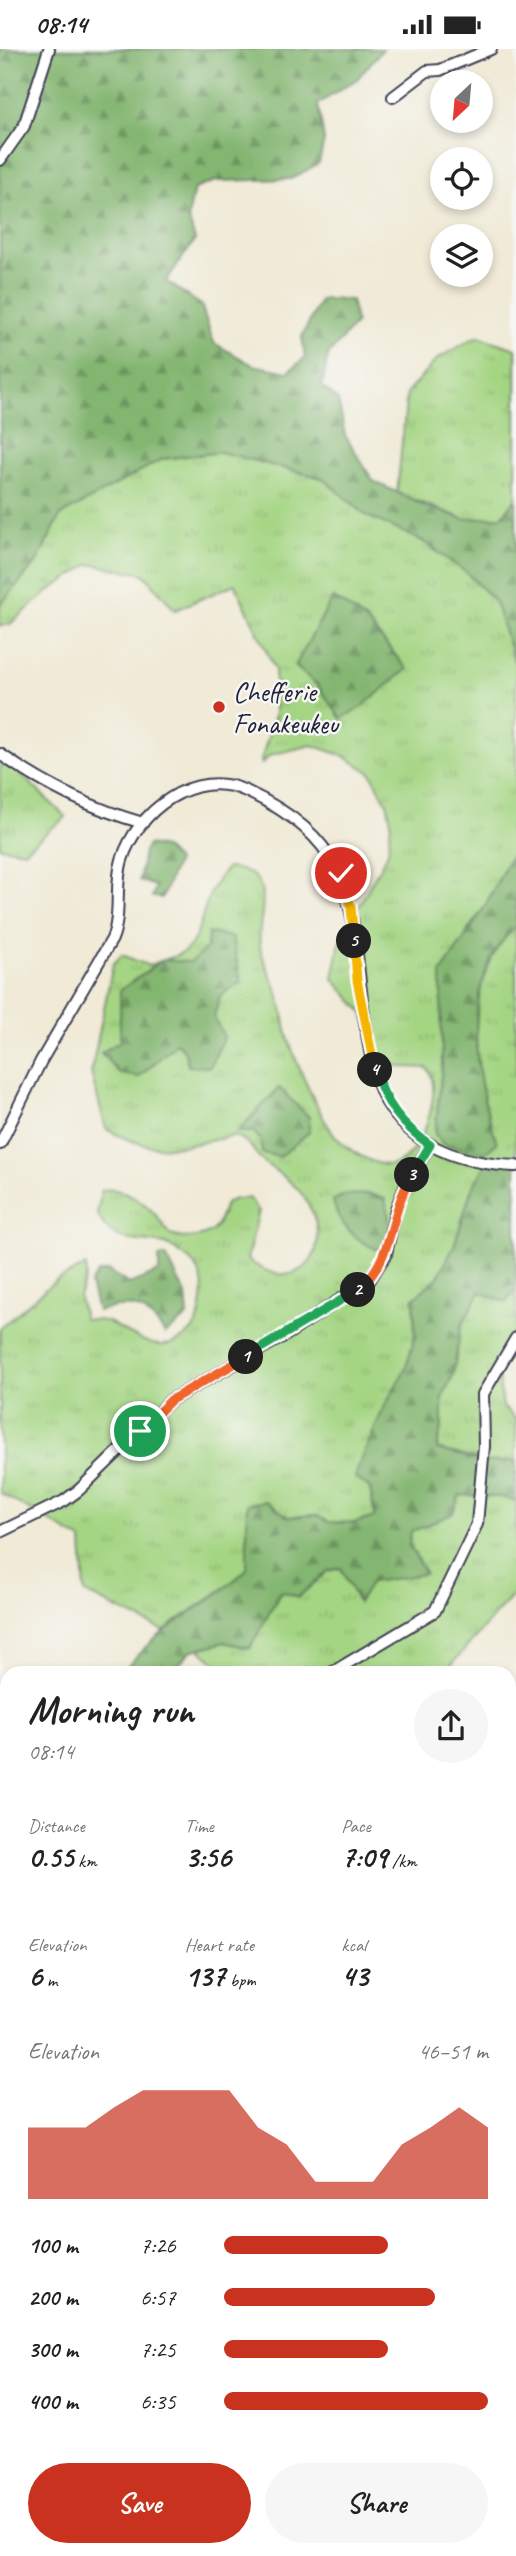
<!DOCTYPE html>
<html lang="en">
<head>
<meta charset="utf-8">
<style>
  :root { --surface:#fff; --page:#f6f6f6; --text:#222; --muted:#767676; --accent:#c8321e }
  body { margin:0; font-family:Caveat,sans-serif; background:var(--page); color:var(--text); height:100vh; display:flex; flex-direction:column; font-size:26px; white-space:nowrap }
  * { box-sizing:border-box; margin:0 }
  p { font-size:23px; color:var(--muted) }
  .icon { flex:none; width:38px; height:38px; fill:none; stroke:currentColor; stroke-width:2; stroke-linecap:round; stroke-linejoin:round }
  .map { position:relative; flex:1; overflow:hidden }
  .sheet { position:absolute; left:0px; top:1617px; width:516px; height:891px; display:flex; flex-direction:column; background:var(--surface); border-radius:21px 21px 0 0; box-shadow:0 4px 10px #0003 }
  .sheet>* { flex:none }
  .needle { width:46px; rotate:206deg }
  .controls { position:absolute; left:430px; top:21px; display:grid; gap:14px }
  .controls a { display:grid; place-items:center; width:63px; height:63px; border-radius:50%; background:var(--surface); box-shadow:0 4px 10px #0003; font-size:35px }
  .pin { position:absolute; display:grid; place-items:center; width:60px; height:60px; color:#fff; margin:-30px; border:4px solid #fff; border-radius:50%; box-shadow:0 2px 7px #0007 }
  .km { position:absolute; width:35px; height:35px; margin:-18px; border-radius:50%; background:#222; color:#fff; font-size:19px; line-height:35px; text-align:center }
  .round { display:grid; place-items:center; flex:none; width:74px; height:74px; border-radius:37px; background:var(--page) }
  .headline { display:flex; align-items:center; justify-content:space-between; height:119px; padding:0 28px }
  h1 { font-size:38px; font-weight:600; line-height:52px }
  .metrics { display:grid; grid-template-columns:repeat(3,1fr); gap:10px; height:119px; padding:7px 28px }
  .metrics div { display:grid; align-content:center }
  .metrics b { font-size:30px; font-weight:600 }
  .metrics small { font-size:19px; font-weight:400 }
  .metrics p { font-size:19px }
  .chart { height:196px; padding:14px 28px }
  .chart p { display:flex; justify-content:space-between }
  .chart svg { width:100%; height:126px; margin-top:7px; fill:var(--accent); opacity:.7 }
  .button { display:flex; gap:14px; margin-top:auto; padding:14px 28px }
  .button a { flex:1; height:80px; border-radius:42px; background:var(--accent); color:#fff; font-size:28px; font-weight:600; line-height:80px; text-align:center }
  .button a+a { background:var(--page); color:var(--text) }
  ul { padding:0 28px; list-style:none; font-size:23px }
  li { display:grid; grid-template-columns:112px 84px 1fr; align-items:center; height:52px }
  li i { height:18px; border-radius:9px; background:var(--accent) }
  .status { display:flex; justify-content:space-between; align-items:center; height:49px; padding:0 35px; background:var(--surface); direction:ltr }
  .status svg { height:19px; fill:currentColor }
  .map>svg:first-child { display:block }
  .grass { fill:url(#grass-tufts); stroke:#637c5f; stroke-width:2 }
  .forest { fill:url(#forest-firs); stroke:#526c56; stroke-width:2 }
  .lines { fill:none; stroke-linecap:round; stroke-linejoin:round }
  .minor-casing { stroke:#414052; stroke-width:14 }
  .minor { stroke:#fff; stroke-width:10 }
  .split-1-casing { stroke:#fff; stroke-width:14 }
  .split-2-casing { stroke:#fff; stroke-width:14 }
  .split-3-casing { stroke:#fff; stroke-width:14 }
  .split-4-casing { stroke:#fff; stroke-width:14 }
  .split-5-casing { stroke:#fff; stroke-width:14 }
  .split-6-casing { stroke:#fff; stroke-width:14 }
  .split-1 { stroke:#f0652b; stroke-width:9 }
  .split-2 { stroke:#22a559; stroke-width:9 }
  .split-3 { stroke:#f0652b; stroke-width:9 }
  .split-4 { stroke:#22a559; stroke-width:9 }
  .split-5 { stroke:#f5b400; stroke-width:9 }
  .split-6 { stroke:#f5b400; stroke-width:9 }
  .poi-dot { fill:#c8321e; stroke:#f6f6f2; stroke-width:2.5 }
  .labels { text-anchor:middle; stroke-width:5; stroke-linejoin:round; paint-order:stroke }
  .poi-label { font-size:28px; fill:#22223b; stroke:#f6f6f2; text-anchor:start }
</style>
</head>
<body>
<div class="status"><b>08:14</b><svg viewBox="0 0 49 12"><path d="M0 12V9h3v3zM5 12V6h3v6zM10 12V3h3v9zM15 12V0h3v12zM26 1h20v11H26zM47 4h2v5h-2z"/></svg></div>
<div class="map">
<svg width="516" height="2507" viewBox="0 0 516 2507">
  <defs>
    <pattern id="grass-tufts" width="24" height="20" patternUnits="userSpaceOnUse" patternTransform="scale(1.75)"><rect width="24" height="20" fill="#a4d583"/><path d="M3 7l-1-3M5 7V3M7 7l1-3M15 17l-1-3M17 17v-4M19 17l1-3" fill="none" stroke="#8db772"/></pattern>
    <pattern id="forest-firs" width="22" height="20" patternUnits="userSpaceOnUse" patternTransform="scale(1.75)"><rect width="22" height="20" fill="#83b671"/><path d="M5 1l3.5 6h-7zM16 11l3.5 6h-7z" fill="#6b945e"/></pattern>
  </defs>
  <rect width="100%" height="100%" fill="#f6f6f2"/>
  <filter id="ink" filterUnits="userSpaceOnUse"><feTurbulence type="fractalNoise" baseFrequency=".0143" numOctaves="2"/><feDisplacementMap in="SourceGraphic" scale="14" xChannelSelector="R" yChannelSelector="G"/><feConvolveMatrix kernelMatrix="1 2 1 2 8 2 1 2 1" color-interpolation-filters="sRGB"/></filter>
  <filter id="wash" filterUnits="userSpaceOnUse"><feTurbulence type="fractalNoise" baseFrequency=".00686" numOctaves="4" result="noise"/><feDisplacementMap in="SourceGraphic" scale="28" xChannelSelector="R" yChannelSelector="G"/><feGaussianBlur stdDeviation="1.57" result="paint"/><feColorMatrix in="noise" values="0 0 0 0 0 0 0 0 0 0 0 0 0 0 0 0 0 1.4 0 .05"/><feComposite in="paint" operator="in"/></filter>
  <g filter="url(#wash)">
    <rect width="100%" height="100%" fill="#f0ead6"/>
    <path class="grass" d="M477,287l39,13v150l-15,18 -37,2 -67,-26 10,-100 29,-33z
      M221,403l101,26 45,38 54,24 46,33 28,29 21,64v180l-32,62 -16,22 -26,136 -7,68 62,9c-23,-66 -39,-164 19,-217v234l-28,1 -17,30 -17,55 -16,32 -24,20 1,38 -9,32 -22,39 -28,71 14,10 5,29 -21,6 -26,-1 -12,-7 -28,2 -22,-16 -19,3v65c-25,25 -56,39 -83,62l-79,-38 -3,-53 -82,-47v-165l55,-47 31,-15v10l-7,21 5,22c8,1 19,0 26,4 24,13 53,36 78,11 6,-6 10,-9 11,-17 6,-26 8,-46 -16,-62 -5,-3 -12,-9 -18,-11 -32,-7 -51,5 -68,-31l5,-23c29,-4 54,21 67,44 10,5 17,4 27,3 32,-5 19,-30 36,-37 4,-2 12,-1 17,-2l10,13 -12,48c55,43 94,-13 54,-66 -11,-14 -24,-20 -37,-31 -9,-7 -11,-17 -22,-23l-8,-3c-56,10 -75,22 -128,-7l-15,-56 22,-109 9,-9 27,11c11,-6 31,-10 36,-15 20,-16 15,-56 42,-83 12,1 26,3 32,15 9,20 -2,42 1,63 3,18 16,36 20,55 4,11 4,24 8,36 9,29 22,56 36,82 10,18 19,27 37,37 9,4 19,10 30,9 30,-4 54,-76 36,-97l-26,-1 -19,-6 -20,-50 -29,-32 7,-38 48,-89 3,-31 -4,-18 -16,-30 -27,-17 -32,-11 -42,10 -8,9 -1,-4 14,-45v-46l-40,-85 -60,26 -31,-36 -54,-10 -41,27 -39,33 -10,2v-21l37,-43 23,-46 102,-57z
      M0,706l66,62 -42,34 -24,-4z
      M516,1241v67l-20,7 7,43 13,12v42l-30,1 -50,-13 6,-25v-27l11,-22 8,-49 19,-34 26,10z
      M460,1446l40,2 16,4v90l-72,82h-215l-30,-24 25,-7 26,6 31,-57 17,6 30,-26 13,-4c32,16 23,12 55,9 11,-1 18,1 29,-3l-16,-29 1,-12 42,-18z"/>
    <path class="forest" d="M0,0h383l-26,30 -39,25 6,36 -5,23 -28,16 -75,2 -22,8 -6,28 7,23 -29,41 35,24 13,38 39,22 35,7 17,-14 -3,-22 19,-37 30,1 5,23 -28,32 -6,32 16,13 7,35 28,46 54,26 37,12 37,-2 15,-18v167l-21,-64 -28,-29 -46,-33 -54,-24 -45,-38 -101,-26 -59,7 -102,57 -23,46 -37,43z
      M333,548l33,23 41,49 -43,36 -23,14 -23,-33 -23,-20z
      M148,796l16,3 13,13 -15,37 -10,-1 4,-11 -17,-5 5,-30z
      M516,797v80c-58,53 -42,151 -19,217l-12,10 -42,-9 -8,-10 7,-68 -1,-93 43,-65z
      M208,884l24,4 9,45 -21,14 -6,21 10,20 -14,30 -22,-1 -3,-15 -8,-8 -38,34 -19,-3 -19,-21 19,-12v-51l43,-30 28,2 16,-14z
      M279,1039l30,29v15l-29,25 -18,-4 -2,-14 -6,-7h-17z
      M488,1111h28v130l-10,12 -26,-10 -19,34 -8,49 -11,23v26l-5,25 49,13 30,-1v40l-16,-4 -40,-2 -8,19 -41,18 -2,12 16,30 -54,8 -13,21 -17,-35 -13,3 -30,26 -17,-6 -31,57 -26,-6 -34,9 -18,22h-49c32,-46 85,-66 124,-104v-65l19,-3 22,16 28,-2 12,7 26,1 21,-6 -5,-29 -15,-10 3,-10 26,-61 22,-39 9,-32 -1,-38 24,-21 16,-31 17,-55z
      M370,1145l15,5 6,32 -11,20c-22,-9 -43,-26 -47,-51l12,-5z
      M166,1207l20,39 2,21 -23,18c-21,-31 -33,-31 -68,-23l-7,-27 8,-11 10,-2 21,13 30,-12v-15z"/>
  </g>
  <g filter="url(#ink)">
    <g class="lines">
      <defs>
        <path id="minor" d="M393,48l34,-26 13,-1 51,-21
          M0,111l24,-34 25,-77
          M0,705c45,32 90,54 143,69
          M0,1095l41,-83 71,-122c10,-25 2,-54 10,-79 15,-49 73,-93 124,-69 124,58 101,127 121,243 4,25 9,54 24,75 29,42 77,55 125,57
          M0,1483l64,-31 15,-11 92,-90 113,-64 85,-55 17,-27 10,-45 9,-22 25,-42
          M331,1624l104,-62 42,-87 7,-78 -1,-52 33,-56
          M509,1660l7,-5
          M509,1848l7,-26
          M0,2230l7,-27
          M509,2299l7,12
          M0,2356l7,10
          M509,2485l7,-8
          M429,2501l6,6
          M455,2507l3,-6
          M488,2507l6,-6"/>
      </defs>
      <use href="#minor" class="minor-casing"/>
      <use href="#minor" class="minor"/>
    </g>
  </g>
  <g class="lines" filter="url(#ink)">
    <defs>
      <path id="split-1" d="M140,1382l31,-31 75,-43"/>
      <path id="split-2" d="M246,1308l112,-67"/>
      <path id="split-3" d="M358,1241c37,-32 30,-75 54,-115"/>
      <path id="split-4" d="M375,1021c10,34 26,54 55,75l-18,30"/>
      <path id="split-5" d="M354,892l3,39 18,90"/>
      <path id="split-6" d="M341,824l10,34 3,34"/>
    </defs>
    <use href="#split-1" class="split-1-casing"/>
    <use href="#split-2" class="split-2-casing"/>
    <use href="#split-3" class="split-3-casing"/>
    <use href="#split-4" class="split-4-casing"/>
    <use href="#split-5" class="split-5-casing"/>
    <use href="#split-6" class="split-6-casing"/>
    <use href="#split-1" class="split-1"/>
    <use href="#split-2" class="split-2"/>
    <use href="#split-3" class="split-3"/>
    <use href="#split-4" class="split-4"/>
    <use href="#split-5" class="split-5"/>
    <use href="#split-6" class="split-6"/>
  </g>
  <circle class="poi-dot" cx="219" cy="658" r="7"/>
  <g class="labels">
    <g class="poi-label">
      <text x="233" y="652">Chefferie<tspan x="233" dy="32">Fonakeukeu</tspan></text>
    </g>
  </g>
</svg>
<div class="controls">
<a><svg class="needle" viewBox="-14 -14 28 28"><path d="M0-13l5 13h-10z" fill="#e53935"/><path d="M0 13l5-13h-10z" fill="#767676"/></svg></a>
<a><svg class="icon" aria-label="locate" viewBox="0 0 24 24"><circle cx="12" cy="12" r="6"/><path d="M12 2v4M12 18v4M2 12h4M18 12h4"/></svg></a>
<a><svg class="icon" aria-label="layers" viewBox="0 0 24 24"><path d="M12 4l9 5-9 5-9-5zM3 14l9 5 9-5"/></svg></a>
</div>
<div class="pin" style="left:140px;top:1382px;background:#1e9e55"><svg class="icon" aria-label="arrive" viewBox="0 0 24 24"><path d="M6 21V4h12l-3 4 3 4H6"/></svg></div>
<div class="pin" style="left:341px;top:824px;background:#d93025"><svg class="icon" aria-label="check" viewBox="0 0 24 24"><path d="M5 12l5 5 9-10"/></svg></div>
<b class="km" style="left:246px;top:1308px">1</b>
<b class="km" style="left:358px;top:1241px">2</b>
<b class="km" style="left:412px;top:1126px">3</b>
<b class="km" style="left:375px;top:1021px">4</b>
<b class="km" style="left:354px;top:892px">5</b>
<section class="sheet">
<div class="headline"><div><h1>Morning run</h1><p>08:14</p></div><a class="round"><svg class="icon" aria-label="share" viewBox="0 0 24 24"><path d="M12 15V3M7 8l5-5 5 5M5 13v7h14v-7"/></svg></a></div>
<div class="metrics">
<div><p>Distance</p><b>0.55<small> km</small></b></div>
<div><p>Time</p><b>3:56</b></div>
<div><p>Pace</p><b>7:09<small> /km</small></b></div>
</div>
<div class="metrics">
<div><p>Elevation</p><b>6<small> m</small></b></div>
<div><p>Heart rate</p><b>137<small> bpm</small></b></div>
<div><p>kcal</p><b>43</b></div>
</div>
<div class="chart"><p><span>Elevation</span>46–51 m</p>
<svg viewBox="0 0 160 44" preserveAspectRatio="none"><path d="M0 44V19L10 19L20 19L30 12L40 6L50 6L60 6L70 6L80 19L90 25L100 38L110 38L120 38L130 25L140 19L150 12L160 19V44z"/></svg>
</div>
<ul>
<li><b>100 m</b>7:26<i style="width:62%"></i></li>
<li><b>200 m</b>6:57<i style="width:80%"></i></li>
<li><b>300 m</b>7:25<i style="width:62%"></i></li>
<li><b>400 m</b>6:35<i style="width:100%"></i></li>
</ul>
<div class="button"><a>Save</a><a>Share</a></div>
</section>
</div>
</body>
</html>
